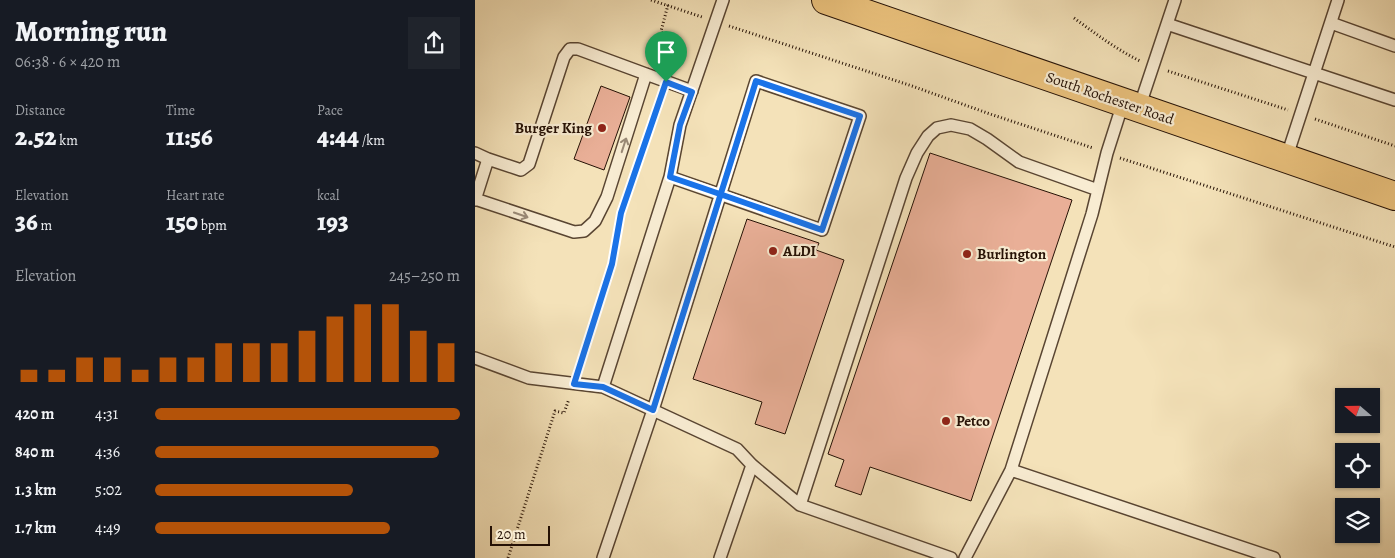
<!DOCTYPE html>
<html lang="en">
<head>
<meta charset="utf-8">
<style>
  :root { --surface:#171b24; --page:#20242c; --text:#f1f3f6; --muted:#9ea1a6; --accent:#b45309 }
  body { margin:0; font-family:Alegreya,serif; background:var(--page); color:var(--text); height:100vh; display:flex; flex-direction:column; font-size:19px; white-space:nowrap }
  * { box-sizing:border-box; margin:0 }
  p { font-size:16px; color:var(--muted) }
  .icon { flex:none; width:28px; height:28px; fill:none; stroke:currentColor; stroke-width:2; stroke-linecap:round; stroke-linejoin:round }
  .map { position:relative; flex:1; overflow:hidden }
  .drawer { display:flex; flex-direction:column; background:var(--surface); width:475px }
  .drawer>* { flex:none }
  .needle { width:32px; rotate:290deg }
  .controls { position:absolute; left:860px; top:388px; display:grid; gap:10px }
  .controls a { display:grid; place-items:center; width:45px; height:45px; border-radius:0px; background:var(--surface); box-shadow:0 1px 4px #0004; font-size:25px }
  .scale { position:absolute; left:15px; bottom:12px; width:60px; box-sizing:border-box; padding-left:5px; border:2px solid #251105; border-top:0; font-size:14px; line-height:18px; white-space:nowrap; color:#251105; -webkit-text-stroke:4px #f8ecd2; paint-order:stroke }
  .pin { position:absolute; display:grid; place-items:center; width:42px; height:42px; color:#fff; margin:-51px -21px; border-radius:50% 50% 50% 0; rotate:-45deg; box-shadow:0 0 5px #0007 }
  .pin .icon { rotate:45deg }
  .round { display:grid; place-items:center; flex:none; width:52px; height:52px; border-radius:0px; background:var(--page) }
  .headline { display:flex; align-items:center; justify-content:space-between; height:85px; padding:0 15px }
  h1 { font-size:28px; font-weight:800; line-height:38px }
  .stats { display:grid; grid-template-columns:repeat(3,1fr); gap:8px; height:85px; padding:5px 15px }
  .stats div { display:grid; align-content:center }
  .stats b { font-size:25px; font-weight:800 }
  .stats small { font-size:14px; font-weight:400 }
  .stats p { font-size:14px }
  .chart { height:140px; padding:10px 15px }
  .chart p { display:flex; justify-content:space-between }
  .chart svg { width:100%; height:90px; margin-top:5px; stroke:var(--accent); stroke-width:6 }
  ul { padding:0 15px; list-style:none; font-size:16px }
  li { display:grid; grid-template-columns:80px 60px 1fr; align-items:center; height:38px }
  li i { height:12px; border-radius:6px; background:var(--accent) }
  main { display:flex; flex:1; min-height:0 }
  .map>svg:first-child { display:block }
  .building { fill:#e9af97; stroke:#251105 }
  .lines { fill:none; stroke-linecap:round; stroke-linejoin:round }
  .service-casing { stroke:#594532; stroke-width:14 }
  .primary-casing { stroke:#251105; stroke-width:30 }
  .path { stroke:#251105; stroke-width:3; stroke-dasharray:1 2.5; stroke-linecap:butt }
  .service { stroke:#f8ecd2; stroke-width:11 }
  .primary { stroke:#eac17c; stroke-width:28 }
  .oneway { stroke:#998976 }
  .route-casing { stroke:#fff; stroke-width:10 }
  .route { stroke:#1a73e8; stroke-width:6 }
  .poi-dot { fill:#8f2418; stroke:#f8ecd2; stroke-width:2 }
  .labels { text-anchor:middle; stroke-width:4.5; stroke-linejoin:round; paint-order:stroke }
  .street-label { font-size:15px; fill:#251105; stroke:#f8ecd2 }
  .poi-label { font-size:15px; font-weight:bold; fill:#251105; stroke:#f8ecd2; text-anchor:start }
</style>
</head>
<body>
<main>
<section class="drawer">
<div class="headline"><div><h1>Morning run</h1><p>06:38 · 6 × 420 m</p></div><a class="round"><svg class="icon" aria-label="share" viewBox="0 0 24 24"><path d="M12 15V3M7 8l5-5 5 5M5 13v7h14v-7"/></svg></a></div>
<div class="stats">
<div><p>Distance</p><b>2.52<small> km</small></b></div>
<div><p>Time</p><b>11:56</b></div>
<div><p>Pace</p><b>4:44<small> /km</small></b></div>
</div>
<div class="stats">
<div><p>Elevation</p><b>36<small> m</small></b></div>
<div><p>Heart rate</p><b>150<small> bpm</small></b></div>
<div><p>kcal</p><b>193</b></div>
</div>
<div class="chart"><p><span>Elevation</span>245–250 m</p>
<svg viewBox="0 0 160 44" preserveAspectRatio="none"><path d="M5 44V38M15 44V38M25 44V32M35 44V32M45 44V38M55 44V32M65 44V32M75 44V25M85 44V25M95 44V25M105 44V19M115 44V12M125 44V6M135 44V6M145 44V19M155 44V25"/></svg>
</div>
<ul>
<li><b>420 m</b>4:31<i style="width:100%"></i></li>
<li><b>840 m</b>4:36<i style="width:93%"></i></li>
<li><b>1.3 km</b>5:02<i style="width:65%"></i></li>
<li><b>1.7 km</b>4:49<i style="width:77%"></i></li>
</ul>
</section>
<div class="map">
<svg width="920" height="558" viewBox="0 0 920 558">
  <rect width="100%" height="100%" fill="#f4e2b9"/>
  <filter id="stains"><feTurbulence type="fractalNoise" baseFrequency=".004" numOctaves="4"/><feColorMatrix values="0 0 0 0 .2 0 0 0 0 .09 0 0 0 0 .02 0 0 0 .5 -.17"/></filter>
  <radialGradient id="worn" r=".72"><stop offset=".6" stop-color="#630" stop-opacity="0"/><stop offset="1" stop-color="#630" stop-opacity=".3"/></radialGradient>
  <path class="building" d="M126,86l29,11 -26,73 -30,-11z
    M455,153l142,47 -101,301 -101,-34 -9,28 -26,-9 9,-26 -16,-6z
    M272,219l72,24 -3,7 28,10 -59,174 -30,-10 7,-22 -69,-23z"/>
  <g class="lines">
    <defs>
      <path id="service" d="M700,0l-8,24 228,76
        M856,23l64,23
        M664,108l28,-84
        M0,153l13,6
        M811,159l52,-159
        M0,199l99,33 10,-1 11,-10 12,-24 39,-123
        M0,200l13,-41 33,11 8,-6 35,-107 6,-8h8l114,42
        M0,358l54,20 74,9 134,62 15,16 48,40 151,53
        M128,387l67,-210 10,-52 43,-125
        M536,470l81,-256 15,-61 16,-50
        M325,505l106,-327 11,-25 11,-17 9,-8 14,-3 19,4 17,10 32,23 79,28
        M128,558l50,-148 103,-329 104,35 -38,114 -152,-53
        M245,558l32,-93
        M490,558l46,-88 263,88"/>
      <path id="primary" d="M351,0l569,196"/>
    </defs>
    <use href="#service" class="service-casing"/>
    <use href="#primary" class="primary-casing"/>
    <path class="path" d="M176,0l51,17
      M193,5l-7,26 13,28 -3,9
      M599,18c22,16 42,31 66,43
      M254,26l183,60 78,28 103,34
      M693,71l120,39
      M840,119l80,27
      M645,158l275,89
      M104,369l33,-105 9,-51 40,-118
      M33,558l47,-147 9,2 5,-14"/>
    <use href="#service" class="service"/>
    <use href="#primary" class="primary"/>
  </g>
  <defs><path id="oneway-shaft" d="M-6 0H5M1.5-3L5.5 0L1.5 3" fill="none" stroke-width="1.6" stroke-linecap="round" stroke-linejoin="round" transform="scale(1.25)"/></defs>
  <g class="oneway">
    <use href="#oneway-shaft" transform="translate(149 145) rotate(-72)"/>
    <use href="#oneway-shaft" transform="translate(46 215) rotate(19)"/>
  </g>
  <g class="lines">
    <defs>
      <path id="route" d="M191,82l-45,131 -9,51 -38,120 29,3 50,23c34,-109 69,-219 103,-329l104,35 -38,114c-51,-18 -101,-36 -152,-53l10,-52 12,-33 -26,-10"/>
    </defs>
    <use href="#route" class="route-casing"/>
    <use href="#route" class="route"/>
  </g>
  <g class="poi-dot">
    <circle cx="127" cy="128" r="5"/>
    <circle cx="298" cy="251" r="5"/>
    <circle cx="492" cy="254" r="5"/>
    <circle cx="471" cy="421" r="5"/>
  </g>
  <g class="labels">
    <g class="street-label">
      <text transform="translate(635 98) rotate(19)" y="5">South Rochester Road</text>
    </g>
    <g class="poi-label">
      <text x="117" y="133" text-anchor="end">Burger King</text>
      <text x="308" y="256">ALDI</text>
      <text x="502" y="259">Burlington</text>
      <text x="481" y="426">Petco</text>
    </g>
  </g>
  <rect width="100%" height="100%" filter="url(#stains)"/>
  <rect width="100%" height="100%" fill="url(#worn)"/>
</svg>
<div class="controls">
<a><svg class="needle" viewBox="-14 -14 28 28"><path d="M0-13l5 13h-10z" fill="#e53935"/><path d="M0 13l5-13h-10z" fill="#9ea1a6"/></svg></a>
<a><svg class="icon" aria-label="locate" viewBox="0 0 24 24"><circle cx="12" cy="12" r="6"/><path d="M12 2v4M12 18v4M2 12h4M18 12h4"/></svg></a>
<a><svg class="icon" aria-label="layers" viewBox="0 0 24 24"><path d="M12 4l9 5-9 5-9-5zM3 14l9 5 9-5"/></svg></a>
</div>
<div class="scale">20 m</div>
<div class="pin" style="left:191px;top:82px;background:#1e9e55"><svg class="icon" aria-label="arrive" viewBox="0 0 24 24"><path d="M6 21V4h12l-3 4 3 4H6"/></svg></div>
</div>
</main>
</body>
</html>
